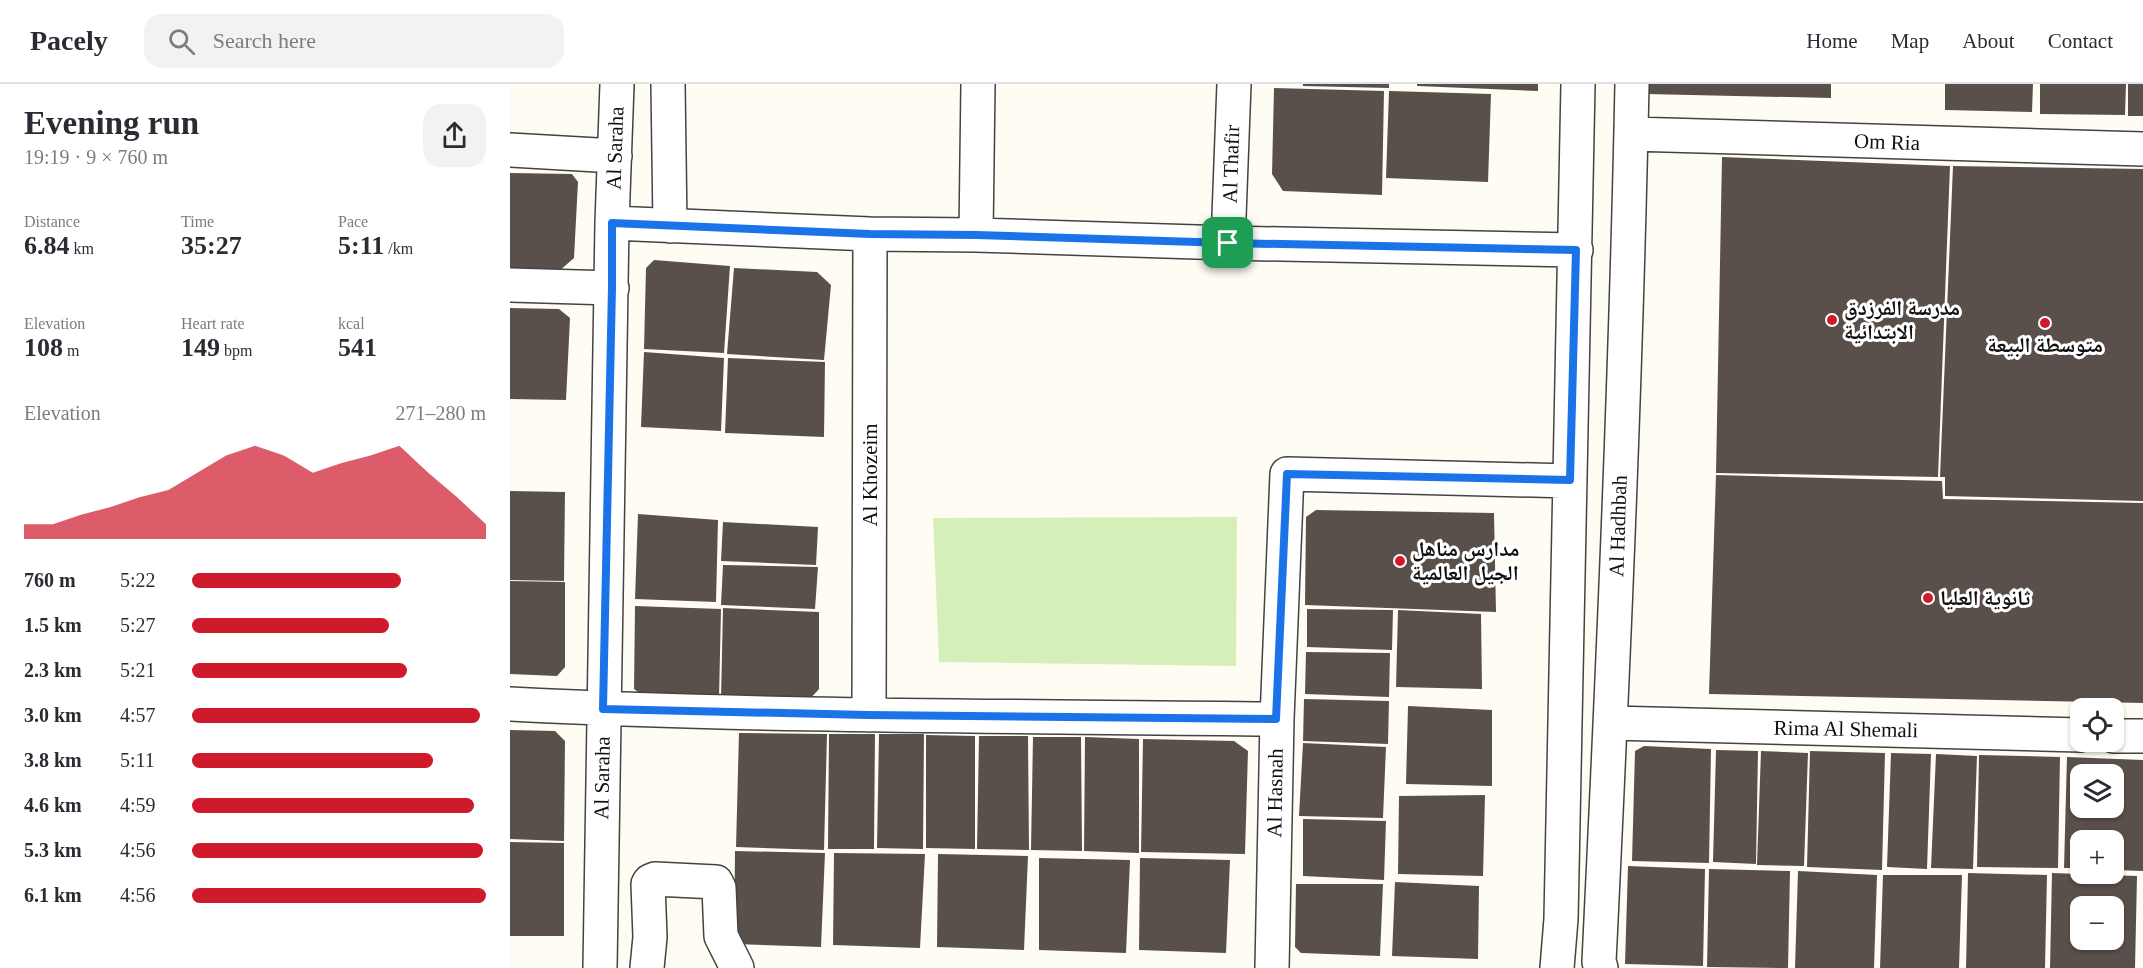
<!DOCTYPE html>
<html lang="en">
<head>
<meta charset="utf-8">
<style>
  :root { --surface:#fff; --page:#f2f2f3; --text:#2b2b33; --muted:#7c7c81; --line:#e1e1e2; --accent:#ce1a2a }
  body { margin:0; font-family:"Times New Roman","Noto Naskh Arabic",serif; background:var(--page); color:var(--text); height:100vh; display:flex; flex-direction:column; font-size:22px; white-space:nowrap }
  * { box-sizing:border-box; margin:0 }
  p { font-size:20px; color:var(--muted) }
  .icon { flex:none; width:33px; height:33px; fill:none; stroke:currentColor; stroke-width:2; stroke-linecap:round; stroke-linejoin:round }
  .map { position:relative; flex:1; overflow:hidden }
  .sheet { display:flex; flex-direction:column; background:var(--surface); width:510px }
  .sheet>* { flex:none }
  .fabs { position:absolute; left:1560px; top:614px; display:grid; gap:12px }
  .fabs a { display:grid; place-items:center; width:54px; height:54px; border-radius:12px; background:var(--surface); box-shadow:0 2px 4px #0004; font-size:30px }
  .pin { position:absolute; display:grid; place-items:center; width:51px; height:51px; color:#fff; margin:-26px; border-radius:12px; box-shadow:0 3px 9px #0006 }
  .round { display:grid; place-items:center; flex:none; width:63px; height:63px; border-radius:18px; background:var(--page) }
  .head { display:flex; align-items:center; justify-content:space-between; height:102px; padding:0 24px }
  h1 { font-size:33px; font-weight:700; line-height:45px }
  .stats { display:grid; grid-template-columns:repeat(3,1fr); gap:9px; height:102px; padding:6px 24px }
  .stats div { display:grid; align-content:center }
  .stats b { font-size:26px; font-weight:700 }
  .stats small { font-size:16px; font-weight:400 }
  .stats p { font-size:16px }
  .chart { height:168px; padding:12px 24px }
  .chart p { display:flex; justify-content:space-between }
  .chart svg { width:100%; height:108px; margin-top:6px; fill:var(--accent); opacity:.7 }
  ul { padding:0 24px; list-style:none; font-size:20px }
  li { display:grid; grid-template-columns:96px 72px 1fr; align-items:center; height:45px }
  li i { height:15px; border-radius:8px; background:var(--accent) }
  header { display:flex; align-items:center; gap:36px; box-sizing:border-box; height:84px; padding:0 30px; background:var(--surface); border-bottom:2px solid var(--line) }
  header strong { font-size:28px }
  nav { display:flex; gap:33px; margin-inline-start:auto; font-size:21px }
  .search { width:420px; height:54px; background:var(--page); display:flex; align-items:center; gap:15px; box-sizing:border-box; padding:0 21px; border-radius:18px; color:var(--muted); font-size:22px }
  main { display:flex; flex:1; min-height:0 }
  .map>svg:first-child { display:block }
  .green { fill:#d6eeb8 }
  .building { fill:#5a504b; fill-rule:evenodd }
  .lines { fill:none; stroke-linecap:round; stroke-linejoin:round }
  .minor-casing { stroke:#434343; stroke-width:36 }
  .minor { stroke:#fff; stroke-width:33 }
  .route-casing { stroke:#fff; stroke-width:12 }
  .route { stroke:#1a73e8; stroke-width:8 }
  .poi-dot { fill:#ce1a2a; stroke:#fff; stroke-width:2 }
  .labels { text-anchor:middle; stroke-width:6; stroke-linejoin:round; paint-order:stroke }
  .street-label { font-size:21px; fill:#101010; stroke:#fff }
  .poi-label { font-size:21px; font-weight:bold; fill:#101010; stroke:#fff; text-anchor:start }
</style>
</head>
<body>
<header>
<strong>Pacely</strong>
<div class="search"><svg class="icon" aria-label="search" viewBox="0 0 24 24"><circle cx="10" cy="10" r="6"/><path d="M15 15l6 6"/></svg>Search here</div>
<nav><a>Home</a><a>Map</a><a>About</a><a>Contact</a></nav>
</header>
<main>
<section class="sheet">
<div class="head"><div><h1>Evening run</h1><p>19:19 · 9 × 760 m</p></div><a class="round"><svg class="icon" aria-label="share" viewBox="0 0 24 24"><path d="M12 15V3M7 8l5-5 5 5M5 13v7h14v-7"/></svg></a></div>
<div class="stats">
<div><p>Distance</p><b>6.84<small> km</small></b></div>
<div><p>Time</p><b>35:27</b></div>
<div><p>Pace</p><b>5:11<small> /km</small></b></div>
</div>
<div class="stats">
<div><p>Elevation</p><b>108<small> m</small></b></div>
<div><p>Heart rate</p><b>149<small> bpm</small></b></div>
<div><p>kcal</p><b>541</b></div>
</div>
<div class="chart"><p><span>Elevation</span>271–280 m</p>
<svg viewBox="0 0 160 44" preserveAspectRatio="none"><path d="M0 44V38L10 38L20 34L30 31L40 27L50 24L60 17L70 10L80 6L90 10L100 17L110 13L120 10L130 6L140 17L150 27L160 38V44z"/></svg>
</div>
<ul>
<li><b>760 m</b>5:22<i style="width:71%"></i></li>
<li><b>1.5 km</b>5:27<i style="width:67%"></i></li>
<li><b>2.3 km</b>5:21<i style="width:73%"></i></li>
<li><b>3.0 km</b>4:57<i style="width:98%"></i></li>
<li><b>3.8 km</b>5:11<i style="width:82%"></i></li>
<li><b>4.6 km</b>4:59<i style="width:96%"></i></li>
<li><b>5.3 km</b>4:56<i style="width:99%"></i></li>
<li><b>6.1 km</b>4:56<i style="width:100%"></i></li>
</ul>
</section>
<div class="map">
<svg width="1633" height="884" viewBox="0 0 1633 884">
  <rect width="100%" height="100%" fill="#fffcf3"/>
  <path class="green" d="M727,433l-1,149 -297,-4 -6,-144z"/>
  <path class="building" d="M793,0h86v4l-86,-2z
    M907,0h121v7l-121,-5z
    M1136,0h185v14l-185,-4z
    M1435,0h88l-1,28 -87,-2z
    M1530,0h86l-1,31 -85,-1z
    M1618,0h15v32h-15z
    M764,4l110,3 -2,104 -99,-4 -11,-17z
    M879,7l102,3 -3,88 -102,-4z
    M1212,73l228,9 -12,311 -222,-4z
    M1443,82l190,3v332l-198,-5v-19h-5z
    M0,89l62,1 6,8 -4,76 -16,14 -48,-2z
    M144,176l76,6 -6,87 -80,-4 2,-81z
    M224,184l83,4 14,13 -7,75 -97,-6z
    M0,224l49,1 11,9 -4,82 -56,-1z
    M134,268l80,6 -3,73 -80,-4z
    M218,274l97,4 -1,75 -99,-4z
    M1206,391l226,6 1,18 200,4v200l-434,-9z
    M0,407l55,1 -1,89 -54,-1z
    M806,426l178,3 2,99 -191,-7 1,-88z
    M128,430l80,6 -2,82 -81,-3z
    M213,438l95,5 -2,38 -95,-4z
    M213,481l95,2 -3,42 -94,-4z
    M0,497l55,1v85l-8,9 -47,-2z
    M125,522l86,3 -2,89 -74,-1 -11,-8z
    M213,524l96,4v77l-11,12 -87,-3z
    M797,525l86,1 -1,40 -85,-3z
    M888,526l83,4 1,75 -86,-2z
    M796,568l84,1 -1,44 -84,-3z
    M794,615l85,2 -1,43 -85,-3z
    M898,622l84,4v76l-86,-2z
    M0,646l45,1 10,10 -1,100 -54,-2z
    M229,649l88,1 -3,116 -88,-3z
    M319,650h46l-1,115h-46z
    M369,650h45l-1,115 -46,-1z
    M416,651l49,1v113l-49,-1z
    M469,652h49l1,114 -52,-1z
    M523,653h48l1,114 -51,-1z
    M575,653l54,2v114l-55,-2z
    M633,655l91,2 14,10 -3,103 -104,-2z
    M793,659l83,4 -3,71 -84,-2z
    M1134,662l67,3 -2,114 -77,-2 3,-110z
    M1206,666l42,1 -2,113 -43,-2z
    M1251,667l47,2 -4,113 -47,-1z
    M1300,667l75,2 -3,117 -75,-3z
    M1381,669l40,1 -4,115 -40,-2z
    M1426,670l41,2 -4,113 -42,-1z
    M1469,671l81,2 -2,111 -81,-1z
    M1557,673l76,3v111l-29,-1v-30h-34v28h-16zM1570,690h34v33h-34z
    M975,711l-2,81 -85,-2 1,-78z
    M793,735l83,2 -2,59 -81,-4z
    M0,758l54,1v93h-54z
    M225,767l90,2 -4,94 -87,-3z
    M324,769l91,1 -5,94 -87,-3z
    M428,770l90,2 -4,94 -87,-3z
    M529,774l91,2 -4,93 -87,-3z
    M630,774l90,2 -4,93 -87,-3z
    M1118,782l77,3 -2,97 -78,-2z
    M1199,785l81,2 -2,97 -81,-1z
    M1288,787l79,4 -3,93h-79z
    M1458,789l79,2 -2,93h-79z
    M1542,789l85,3 -2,92h-85zM1570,822h34v33h-34z
    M1373,791h79l-3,93h-79z
    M885,798l84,4 -1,73 -86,-3z
    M786,800h87l-3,72 -79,-3 -6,-6z"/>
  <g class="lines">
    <defs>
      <path id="minor" d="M158,0l2,142
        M1121,50l512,15
        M0,66l105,6
        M102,139l258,11 106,1 252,8 348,7
        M466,151l2,-151
        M718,159l6,-159
        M0,201l102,3
        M0,620c255,13 511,12 767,15
        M359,631l1,-481
        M1101,639l469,12
        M1604,652h29
        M90,884l12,-745 5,-139
        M137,884l3,-31 -2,-53 2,-3 5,-2 61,3 3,6 2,48 16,32
        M762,884l5,-249 10,-245 283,7
        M1047,884l4,-49 17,-835
        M1091,884l-2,-6c14,-292 27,-585 33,-878"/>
    </defs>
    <use href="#minor" class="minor-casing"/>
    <use href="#minor" class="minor"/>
  </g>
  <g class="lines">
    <defs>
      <path id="route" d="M102,139l258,11 106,1 252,8 348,7 -6,230 -283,-6 -11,245 -408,-4 -265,-6 9,-421z"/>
    </defs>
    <use href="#route" class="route-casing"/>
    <use href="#route" class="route"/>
  </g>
  <g class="poi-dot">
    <circle cx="1322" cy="236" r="6"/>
    <circle cx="1535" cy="239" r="6"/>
    <circle cx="890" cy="477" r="6"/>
    <circle cx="1418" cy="514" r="6"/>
  </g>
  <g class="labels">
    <g class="street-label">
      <text transform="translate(1377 58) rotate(2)" y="7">Om Ria</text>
      <text transform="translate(105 64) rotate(-88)" y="7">Al Saraha</text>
      <text transform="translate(721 80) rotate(-88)" y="7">Al Thafir</text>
      <text transform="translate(360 391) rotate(-90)" y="7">Al Khozeim</text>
      <text transform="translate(1108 442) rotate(-88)" y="7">Al Hadhbah</text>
      <text transform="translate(1336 645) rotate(1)" y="7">Rima Al Shemali</text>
      <text transform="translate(92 694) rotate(-89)" y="7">Al Saraha</text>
      <text transform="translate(765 709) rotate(-89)" y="7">Al Hasnah</text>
    </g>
    <g class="poi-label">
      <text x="1334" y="231">مدرسة الفرزدق<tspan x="1334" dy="24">الابتدائية</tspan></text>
      <text x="1535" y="268" text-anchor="middle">متوسطة البيعة</text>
      <text x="902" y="472">مدارس مناهل<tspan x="902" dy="24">الجيل العالمية</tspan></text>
      <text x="1430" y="521">ثانوية العليا</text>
    </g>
  </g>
</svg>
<div class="fabs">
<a><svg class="icon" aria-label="locate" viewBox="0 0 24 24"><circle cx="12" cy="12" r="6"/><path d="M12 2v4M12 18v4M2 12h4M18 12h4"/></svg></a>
<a><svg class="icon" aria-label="layers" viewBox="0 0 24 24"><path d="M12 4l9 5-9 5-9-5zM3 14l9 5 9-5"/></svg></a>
<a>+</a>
<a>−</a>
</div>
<div class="pin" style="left:718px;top:159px;background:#1e9e55"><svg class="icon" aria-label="arrive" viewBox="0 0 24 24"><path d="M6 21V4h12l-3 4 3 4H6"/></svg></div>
</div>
</main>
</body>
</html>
